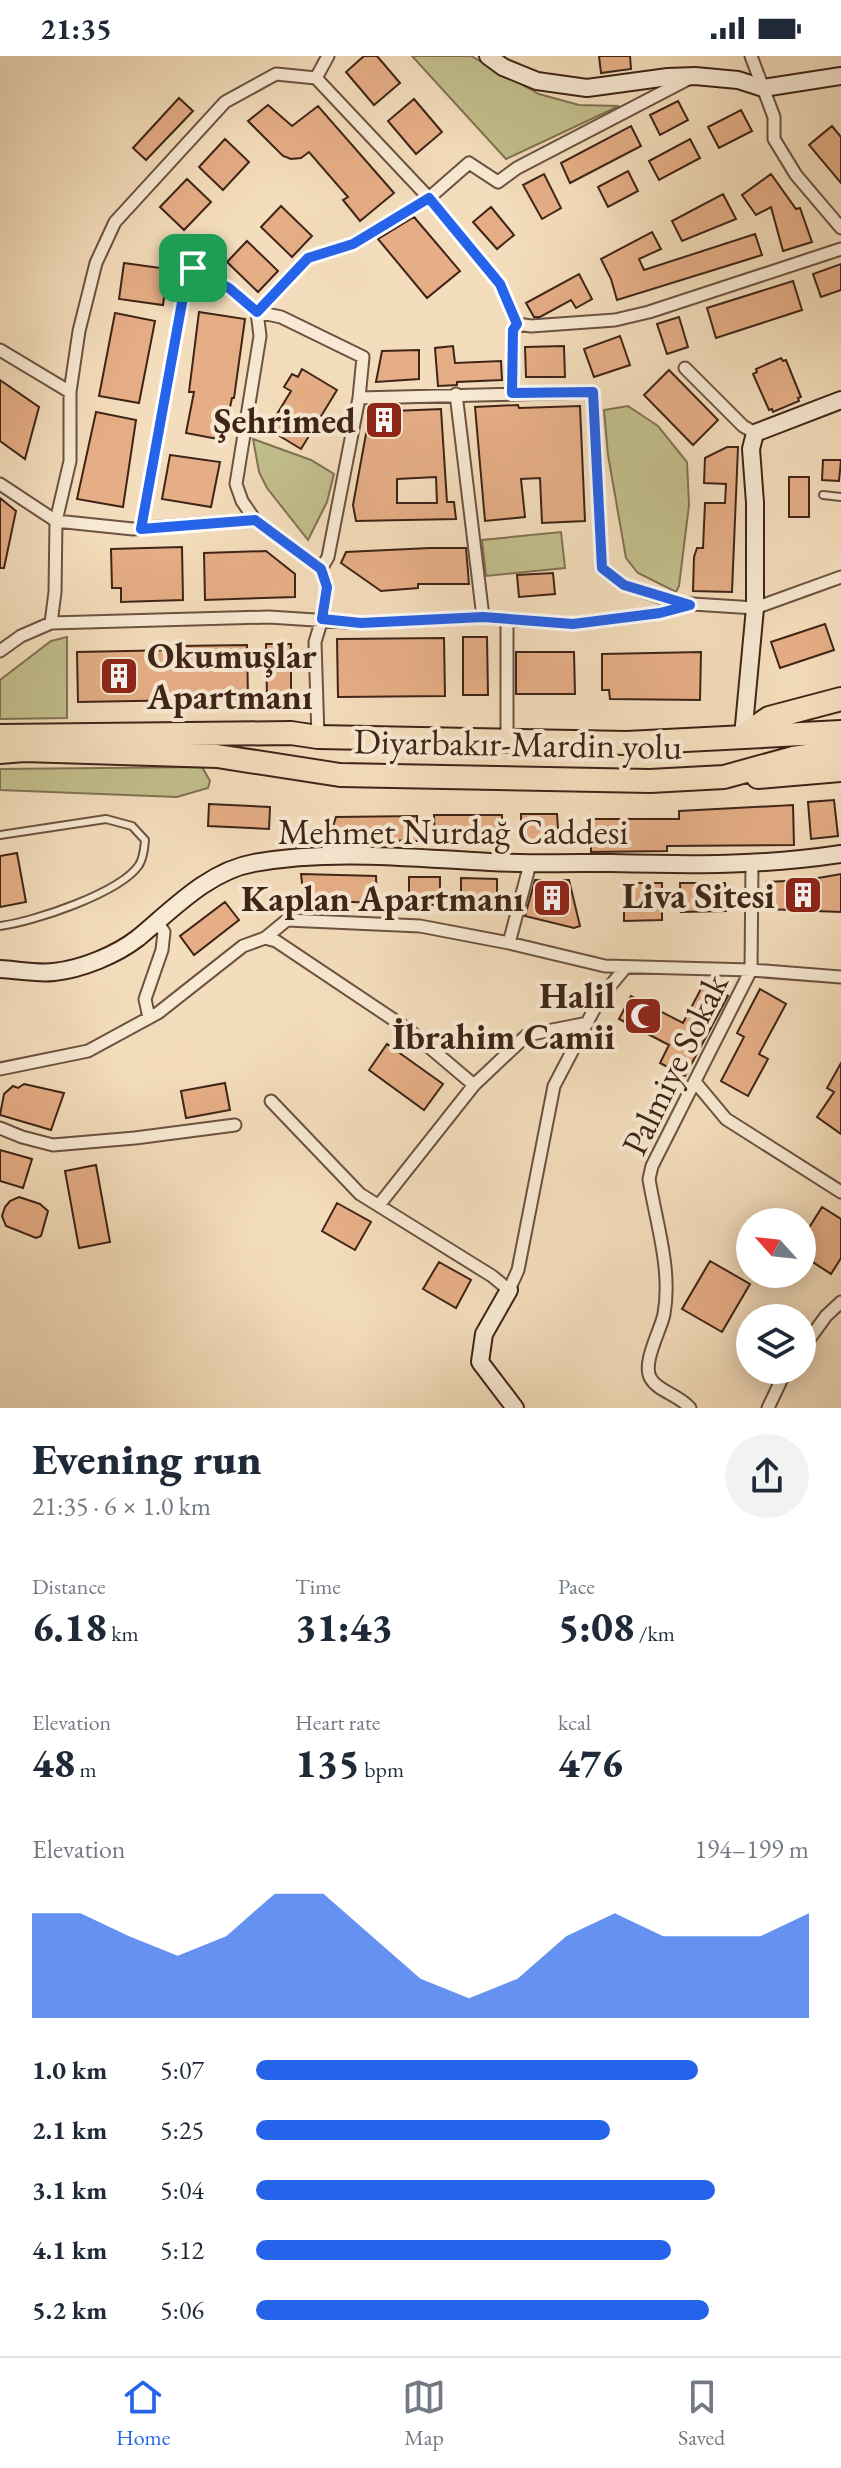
<!DOCTYPE html>
<html lang="en">
<head>
<meta charset="utf-8">
<style>
  :root { --surface:#fff; --page:#f2f2f3; --text:#1f2937; --muted:#747a83; --line:#e0e1e3; --accent:#2563eb }
  body { margin:0; font-family:"EB Garamond",serif; background:var(--page); color:var(--text); height:100vh; display:flex; flex-direction:column; font-size:30px; white-space:nowrap }
  * { box-sizing:border-box; margin:0 }
  p { font-size:26px; color:var(--muted) }
  .icon { flex:none; width:44px; height:44px; fill:none; stroke:currentColor; stroke-width:2; stroke-linecap:round; stroke-linejoin:round }
  .map { position:relative; height:1352px; overflow:hidden }
  .drawer { display:flex; flex-direction:column; background:var(--surface); flex:1 }
  .drawer>* { flex:none }
  .needle { width:52px; rotate:297deg }
  .tools { position:absolute; left:736px; top:1152px; display:grid; gap:16px }
  .tools a { display:grid; place-items:center; width:80px; height:80px; border-radius:50%; background:var(--surface); box-shadow:0 4px 20px #0003; font-size:40px }
  .pin { position:absolute; display:grid; place-items:center; width:68px; height:68px; color:#fff; margin:-34px; border-radius:16px; box-shadow:0 4px 12px #0006 }
  .round { display:grid; place-items:center; flex:none; width:84px; height:84px; border-radius:42px; background:var(--page) }
  .headline { display:flex; align-items:center; justify-content:space-between; height:136px; padding:0 32px }
  h1 { font-size:44px; font-weight:800; line-height:60px }
  .stats { display:grid; grid-template-columns:repeat(3,1fr); gap:12px; height:136px; padding:8px 32px }
  .stats div { display:grid; align-content:center }
  .stats b { font-size:40px; font-weight:800 }
  .stats small { font-size:22px; font-weight:400 }
  .stats p { font-size:22px }
  .chart { height:224px; padding:16px 32px }
  .chart p { display:flex; justify-content:space-between }
  .chart svg { width:100%; height:144px; margin-top:8px; fill:var(--accent); opacity:.7 }
  ul { padding:0 32px; list-style:none; font-size:26px }
  li { display:grid; grid-template-columns:128px 96px 1fr; align-items:center; height:60px }
  li i { height:20px; border-radius:10px; background:var(--accent) }
  .status { display:flex; justify-content:space-between; align-items:center; height:56px; padding:0 40px; background:var(--surface); direction:ltr }
  .status svg { height:22px; fill:currentColor }
  .menu { display:flex; justify-content:space-around; align-items:center; height:112px; border-top:2px solid var(--line); background:var(--surface); font-size:22px; color:var(--muted) }
  .menu a { display:grid; justify-items:center; gap:4px }
  .menu .selected { color:var(--accent) }
  .map>svg:first-child { display:block }
  .green { fill:#c2bf8c; stroke:#807252; stroke-width:2 }
  .building { fill:#e6ae86; stroke:#3f2417; stroke-width:2; fill-rule:evenodd }
  .lines { fill:none; stroke-linecap:round; stroke-linejoin:round }
  .lane-casing { stroke:#6c5240; stroke-width:10 }
  .street-casing { stroke:#6c5240; stroke-width:15 }
  .secondary-casing { stroke:#3f2417; stroke-width:20 }
  .highway-casing { stroke:#3f2417; stroke-width:26 }
  .lane { stroke:#f8e9d3; stroke-width:6 }
  .street { stroke:#f8e9d3; stroke-width:11 }
  .secondary { stroke:#f8e9d3; stroke-width:16 }
  .highway { stroke:#f4ddbc; stroke-width:22 }
  .route-casing { stroke:#fff; stroke-width:16 }
  .route { stroke:#2563eb; stroke-width:10 }
  .labels { text-anchor:middle; stroke-width:8; stroke-linejoin:round; paint-order:stroke }
  .poi-label { font-size:36px; font-weight:bold; fill:#3f2417; stroke:#f8e9d3; text-anchor:end }
  .street-label { font-size:36px; fill:#3f2417; stroke:#f8e9d3 }
</style>
</head>
<body>
<div class="status"><b>21:35</b><svg viewBox="0 0 49 12"><path d="M0 12V9h3v3zM5 12V6h3v6zM10 12V3h3v9zM15 12V0h3v12zM26 1h20v11H26zM47 4h2v5h-2z"/></svg></div>
<div class="map">
<svg width="841" height="1352" viewBox="0 0 841 1352">
  <rect width="100%" height="100%" fill="#f4ddbc"/>
  <filter id="stains"><feTurbulence type="fractalNoise" baseFrequency=".0025" numOctaves="4"/><feColorMatrix values="0 0 0 0 .2 0 0 0 0 .09 0 0 0 0 .02 0 0 0 .5 -.17"/></filter>
  <radialGradient id="worn" r=".72"><stop offset=".6" stop-color="#630" stop-opacity="0"/><stop offset="1" stop-color="#630" stop-opacity=".3"/></radialGradient>
  <path class="green" d="M412,0h59l68,38 40,11 40,1 -113,53z
    M628,350l30,20 29,36 2,43 -10,81 -3,6 -38,-19 -12,-15 -18,-103 -4,-45z
    M253,383l58,21 23,14 -7,28 -19,38 -41,-52 -8,-16z
    M561,476l4,36 -79,8 -4,-36z
    M67,581v81l-67,1v-39l51,-39z
    M202,711l8,14 -2,7 -31,9 -177,-7v-21z"/>
  <path class="building" d="M364,0h13l23,27 -26,22 -28,-33z
    M599,0h31l1,13 -30,4z
    M179,42l14,13 -47,49 -13,-12z
    M414,43l28,33 -26,22 -28,-33z
    M678,45l10,19 -28,15 -10,-20z
    M268,49l24,21 26,-20 76,87 -34,28 -17,-21 5,-3 -39,-45 -8,6 -10,1 -8,-3 -35,-35z
    M741,54l11,21 -33,17 -11,-21z
    M631,70l10,20 -71,37 -9,-20z
    M832,70l9,11v46l-32,-38z
    M225,83l24,23 -26,28 -24,-23z
    M690,83l10,19 -41,22 -10,-19z
    M628,115l10,20 -30,16 -10,-20z
    M544,118l17,34 -19,11 -19,-34z
    M771,118l25,35 4,-1 12,34 -29,9 -12,-44 -15,8 -14,-20z
    M187,123l24,23 -27,28 -24,-23z
    M723,138l13,25 -54,22 -10,-20z
    M281,150l31,30 -20,21 -31,-30z
    M491,151l23,28 -17,14 -24,-27z
    M414,161l46,54 -33,27 -49,-59z
    M652,176l9,17 -22,10 5,11 111,-36 7,21 -145,45 -6,-21 -10,-20z
    M247,185l31,30 -20,21 -31,-30z
    M124,207l44,6 -5,36 -44,-6z
    M841,208v26l-20,7 -8,-23z
    M579,218l13,25 -16,9 -5,-8 -31,17h-6l-8,-14z
    M793,225l9,29 -86,28 -9,-30z
    M199,256l46,7 -11,79h-2l-9,42 -37,-7 8,-41h-5z
    M115,257l40,8 -16,82 -40,-7z
    M679,261l9,30 -21,7 -10,-30z
    M620,280l10,29 -36,12 -10,-28z
    M453,290l2,17 46,-2 1,19 -45,2v3l-19,1 -3,-38z
    M564,290l1,31h-39l-1,-30z
    M419,294v29l-43,3 6,-31z
    M781,302l2,3 3,-1 15,37 -3,1 1,3 -26,11 -1,-3 -3,1 -16,-36 4,-2 -1,-3z
    M302,313l35,21 -36,59 -33,-20 23,-38 -7,-4 8,-13 6,3z
    M669,314l49,50 -25,25 -49,-50z
    M0,324l39,27 -14,52 -25,-18z
    M518,349l1,3 61,-2 5,115 -43,2 -2,-45 -19,1 4,38 -40,4 -10,-114z
    M441,353l6,93h7l2,17 -100,2 -3,-16 17,-93zM436,421l1,26h-40v-24z
    M96,356l40,8 -13,87 -46,-8z
    M727,391h11l-6,145 -39,-1 1,-34 3,-9h6l2,-45h20l1,-19 -22,-1 1,-25z
    M170,399l50,7 -9,45 -49,-8z
    M823,404h18l-2,21 -17,-1z
    M789,421h20v40h-20z
    M0,442l16,13 -12,57h-4z
    M182,491l1,53 -62,2v-14h-9l-1,-39z
    M430,492h36l3,36h-51v4l-37,3 -40,-28 5,-11z
    M266,495l29,23v23l-90,3 -1,-47z
    M553,517l2,21 -36,3 -2,-22z
    M825,568l9,26 -54,18 -9,-26z
    M463,581h24l1,58h-25z
    M444,582l1,58 -107,1 -1,-58z
    M266,588h25v54h-24z
    M247,589l1,54 -170,3 -1,-50 100,-2v-4z
    M516,596h58l1,42h-59z
    M701,596l-1,48 -90,-1 -1,-9h-7v-36z
    M834,744l4,36 -27,3 -3,-37z
    M209,748l61,3 -1,22 -61,-3z
    M793,749l1,40 -127,1v5l-76,1v-33h88v-8z
    M521,758h36l2,29 -38,-1z
    M434,759h68v28l-67,-2z
    M417,760v25l-88,-2 7,-22z
    M17,797l9,49 -26,5v-51z
    M301,818l75,2 1,27 -73,-3z
    M841,818v38l-75,-3v-27l41,-2z
    M409,821h31v28l-31,-1z
    M461,822l36,1v28h-36z
    M535,824h34l11,46 -6,2 -49,-12z
    M624,827h38v37l-38,1z
    M680,827h45l1,28 -45,1z
    M225,846l14,18 -45,35 -14,-19z
    M704,927l24,13 -43,80 -25,-13 9,-18 -50,-26 12,-23 52,27z
    M760,933l26,15 -27,50 9,5 -20,37 -27,-15 23,-44 -7,-4z
    M387,988l56,40 -19,26 -55,-40z
    M841,1007v71l-24,-17 17,-25 -7,-4z
    M225,1027l5,27 -44,8 -5,-27z
    M24,1028l40,9 -13,37 -51,-15 4,-21 9,-8 5,2z
    M0,1094l32,9 -9,29 -23,-7z
    M96,1109l14,77 -31,6 -14,-77z
    M19,1141l21,7 8,7 -7,25 -5,2 -30,-12 -4,-10 3,-9 5,-6z
    M337,1147l34,19 -16,28 -33,-19z
    M822,1151l19,12v39l-10,16 -29,-19v-16z
    M710,1205l40,23 -28,48 -40,-23z
    M439,1206l32,18 -15,28 -33,-19z"/>
  <g class="lines">
    <defs>
      <path id="lane" d="M823,439l18,2
        M0,779l106,-16 26,7 13,14c-1,9 -1,17 -6,25 -19,28 -106,57 -139,61"/>
      <path id="street" d="M751,0l23,61v22l22,36 45,53
        M316,22l113,120 40,-35 29,19 19,-14 173,-90
        M257,256l24,5 82,40 -4,41 234,-6 9,176 22,17 53,18 78,5 86,-31
        M257,256l51,-54 45,-14 76,-46 71,86 17,40
        M0,294l70,42
        M685,312l58,58 12,7
        M512,337l1,-63 4,-6 14,2 84,-6 34,-8 192,-63
        M456,338l27,223
        M0,428l56,37 77,8 122,-9
        M141,473l46,-254 6,-7 36,20 28,24 3,24 -24,148 6,17 13,19 66,49 6,18 -5,32 -7,23 3,95
        M321,513l7,-12 31,-159
        M51,567l4,-31 1,-71 14,-60v-69l9,-61 17,-68 19,-41 110,-120 51,-28 40,4 12,-22
        M0,595l21,-15 30,-13 218,-6 92,6 122,-6 90,7 87,-11 25,-7
        M507,683v-120
        M265,882l22,-18 133,6 89,17 96,23 146,4 90,7
        M509,887l21,-79
        M149,962l-4,-19 17,-49 2,-18 -8,-11
        M0,1013l88,-18 70,-38 85,-67 22,-8 11,3 133,89 65,55
        M696,1027l30,36 115,73
        M271,1045l89,93 132,82 17,14 9,-20 36,-184 46,-88 26,-31
        M0,1072l22,9 31,8 82,-7 100,-13
        M379,1149l95,-120 53,-50 61,-12
        M802,1293l24,-33 15,-14
        M690,1352c-11,-13 -32,-17 -39,-29 -10,-15 10,-49 13,-65 8,-44 -8,-92 -15,-135l3,-13 99,-196 1,-106
        M768,1352l18,-38"/>
      <path id="secondary" d="M488,0l15,11 34,14 50,7 81,-11 27,-1 43,4 25,8 78,-12
        M743,680l12,-128v-105l-4,-54 4,-16 86,-33
        M0,913c18,1 37,5 54,3 28,-3 62,-17 84,-34 34,-28 70,-67 116,-75 77,-14 158,-5 236,-1 40,2 81,1 121,1 80,2 151,3 230,-9
        M509,1234l-25,44 -4,28 35,46"/>
      <path id="highway" d="M744,679l25,-17 72,-19
        M0,680l291,-3 27,4 309,6 214,-11
        M0,696l24,-2 193,6 123,19 310,6 74,-4 69,-19 48,-7
        M758,721l83,-7"/>
    </defs>
    <use href="#lane" class="lane-casing"/>
    <use href="#street" class="street-casing"/>
    <use href="#secondary" class="secondary-casing"/>
    <use href="#highway" class="highway-casing"/>
    <use href="#lane" class="lane"/>
    <use href="#street" class="street"/>
    <use href="#secondary" class="secondary"/>
    <use href="#highway" class="highway"/>
  </g>
  <g class="lines">
    <defs>
      <path id="route" d="M429,142l71,86 17,40 -4,6 -1,63 81,-1 9,176 22,17 66,20 -30,8 -87,11 -90,-7 -122,6 -39,-4 5,-32 -6,-18 -66,-49 -114,9 46,-254 6,-7 36,20 28,24 51,-54 45,-14z"/>
    </defs>
    <use href="#route" class="route-casing"/>
    <use href="#route" class="route"/>
  </g>
  <defs>
    <symbol id="building-square" viewBox="-11 -11 22 22"><rect x="-9" y="-9" width="18" height="18" rx="4" fill="#8f2418" stroke="#f8e9d3"/><path d="M-4-6H4V6H1V3H-1V6H-4ZM-2.5-4.3h1.7v1.8h-1.7ZM.8-4.3h1.7v1.8H.8ZM-2.5-1h1.7V.8h-1.7ZM.8-1h1.7V.8H.8Z" fill="#fff"/></symbol>
    <symbol id="mosque-square" viewBox="-11 -11 22 22"><rect x="-9" y="-9" width="18" height="18" rx="4" fill="#8f2418" stroke="#f8e9d3"/><path d="M3.5-4.9A6 6 0 1 0 3.5 4.9A5 5 0 1 1 3.5-4.9Z" fill="#fff"/></symbol>
  </defs>
  <g fill-rule="evenodd">
    <use href="#building-square" x="362" y="342" width="44" height="44"/>
    <use href="#building-square" x="97" y="598" width="44" height="44"/>
    <use href="#building-square" x="781" y="817" width="44" height="44"/>
    <use href="#building-square" x="530" y="820" width="44" height="44"/>
    <use href="#mosque-square" x="621" y="938" width="44" height="44"/>
  </g>
  <g class="labels">
    <g class="poi-label">
      <text x="356" y="377">Şehrimed</text>
      <text x="147" y="612" text-anchor="start">Okumuşlar<tspan x="147" dy="41">Apartmanı</tspan></text>
      <text x="775" y="852">Liva Sitesi</text>
      <text x="524" y="855">Kaplan Apartmanı</text>
      <text x="615" y="952">Halil<tspan x="615" dy="41">İbrahim Camii</tspan></text>
    </g>
    <g class="street-label">
      <text transform="translate(518 687) rotate(1)" y="13">Diyarbakır-Mardin yolu</text>
      <text x="453" y="788">Mehmet Nurdağ Caddesi</text>
      <text transform="translate(674 1008) rotate(-64)" y="13">Palmiye Sokak</text>
    </g>
  </g>
  <rect width="100%" height="100%" filter="url(#stains)"/>
  <rect width="100%" height="100%" fill="url(#worn)"/>
</svg>
<div class="tools">
<a><svg class="needle" viewBox="-14 -14 28 28"><path d="M0-13l5 13h-10z" fill="#e53935"/><path d="M0 13l5-13h-10z" fill="#747a83"/></svg></a>
<a><svg class="icon" aria-label="layers" viewBox="0 0 24 24"><path d="M12 4l9 5-9 5-9-5zM3 14l9 5 9-5"/></svg></a>
</div>
<div class="pin" style="left:193px;top:212px;background:#1e9e55"><svg class="icon" aria-label="arrive" viewBox="0 0 24 24"><path d="M6 21V4h12l-3 4 3 4H6"/></svg></div>
</div>
<section class="drawer">
<div class="headline"><div><h1>Evening run</h1><p>21:35 · 6 × 1.0 km</p></div><a class="round"><svg class="icon" aria-label="share" viewBox="0 0 24 24"><path d="M12 15V3M7 8l5-5 5 5M5 13v7h14v-7"/></svg></a></div>
<div class="stats">
<div><p>Distance</p><b>6.18<small> km</small></b></div>
<div><p>Time</p><b>31:43</b></div>
<div><p>Pace</p><b>5:08<small> /km</small></b></div>
</div>
<div class="stats">
<div><p>Elevation</p><b>48<small> m</small></b></div>
<div><p>Heart rate</p><b>135<small> bpm</small></b></div>
<div><p>kcal</p><b>476</b></div>
</div>
<div class="chart"><p><span>Elevation</span>194–199 m</p>
<svg viewBox="0 0 160 44" preserveAspectRatio="none"><path d="M0 44V12L10 12L20 19L30 25L40 19L50 6L60 6L70 19L80 32L90 38L100 32L110 19L120 12L130 19L140 19L150 19L160 12V44z"/></svg>
</div>
<ul>
<li><b>1.0 km</b>5:07<i style="width:80%"></i></li>
<li><b>2.1 km</b>5:25<i style="width:64%"></i></li>
<li><b>3.1 km</b>5:04<i style="width:83%"></i></li>
<li><b>4.1 km</b>5:12<i style="width:75%"></i></li>
<li><b>5.2 km</b>5:06<i style="width:82%"></i></li>
</ul>
</section>
<nav class="menu">
<a class="selected"><svg class="icon" aria-label="home" viewBox="0 0 24 24"><path d="M3 11l9-7 9 7M6 9v11h12V9"/></svg>Home</a>
<a><svg class="icon" aria-label="map" viewBox="0 0 24 24"><path d="M3 6l6-2 6 2 6-2v14l-6 2-6-2-6 2zM9 4v14M15 6v14"/></svg>Map</a>
<a><svg class="icon" aria-label="saved" viewBox="0 0 24 24"><path d="M7 4h10v16l-5-4-5 4z"/></svg>Saved</a>
</nav>
</body>
</html>
